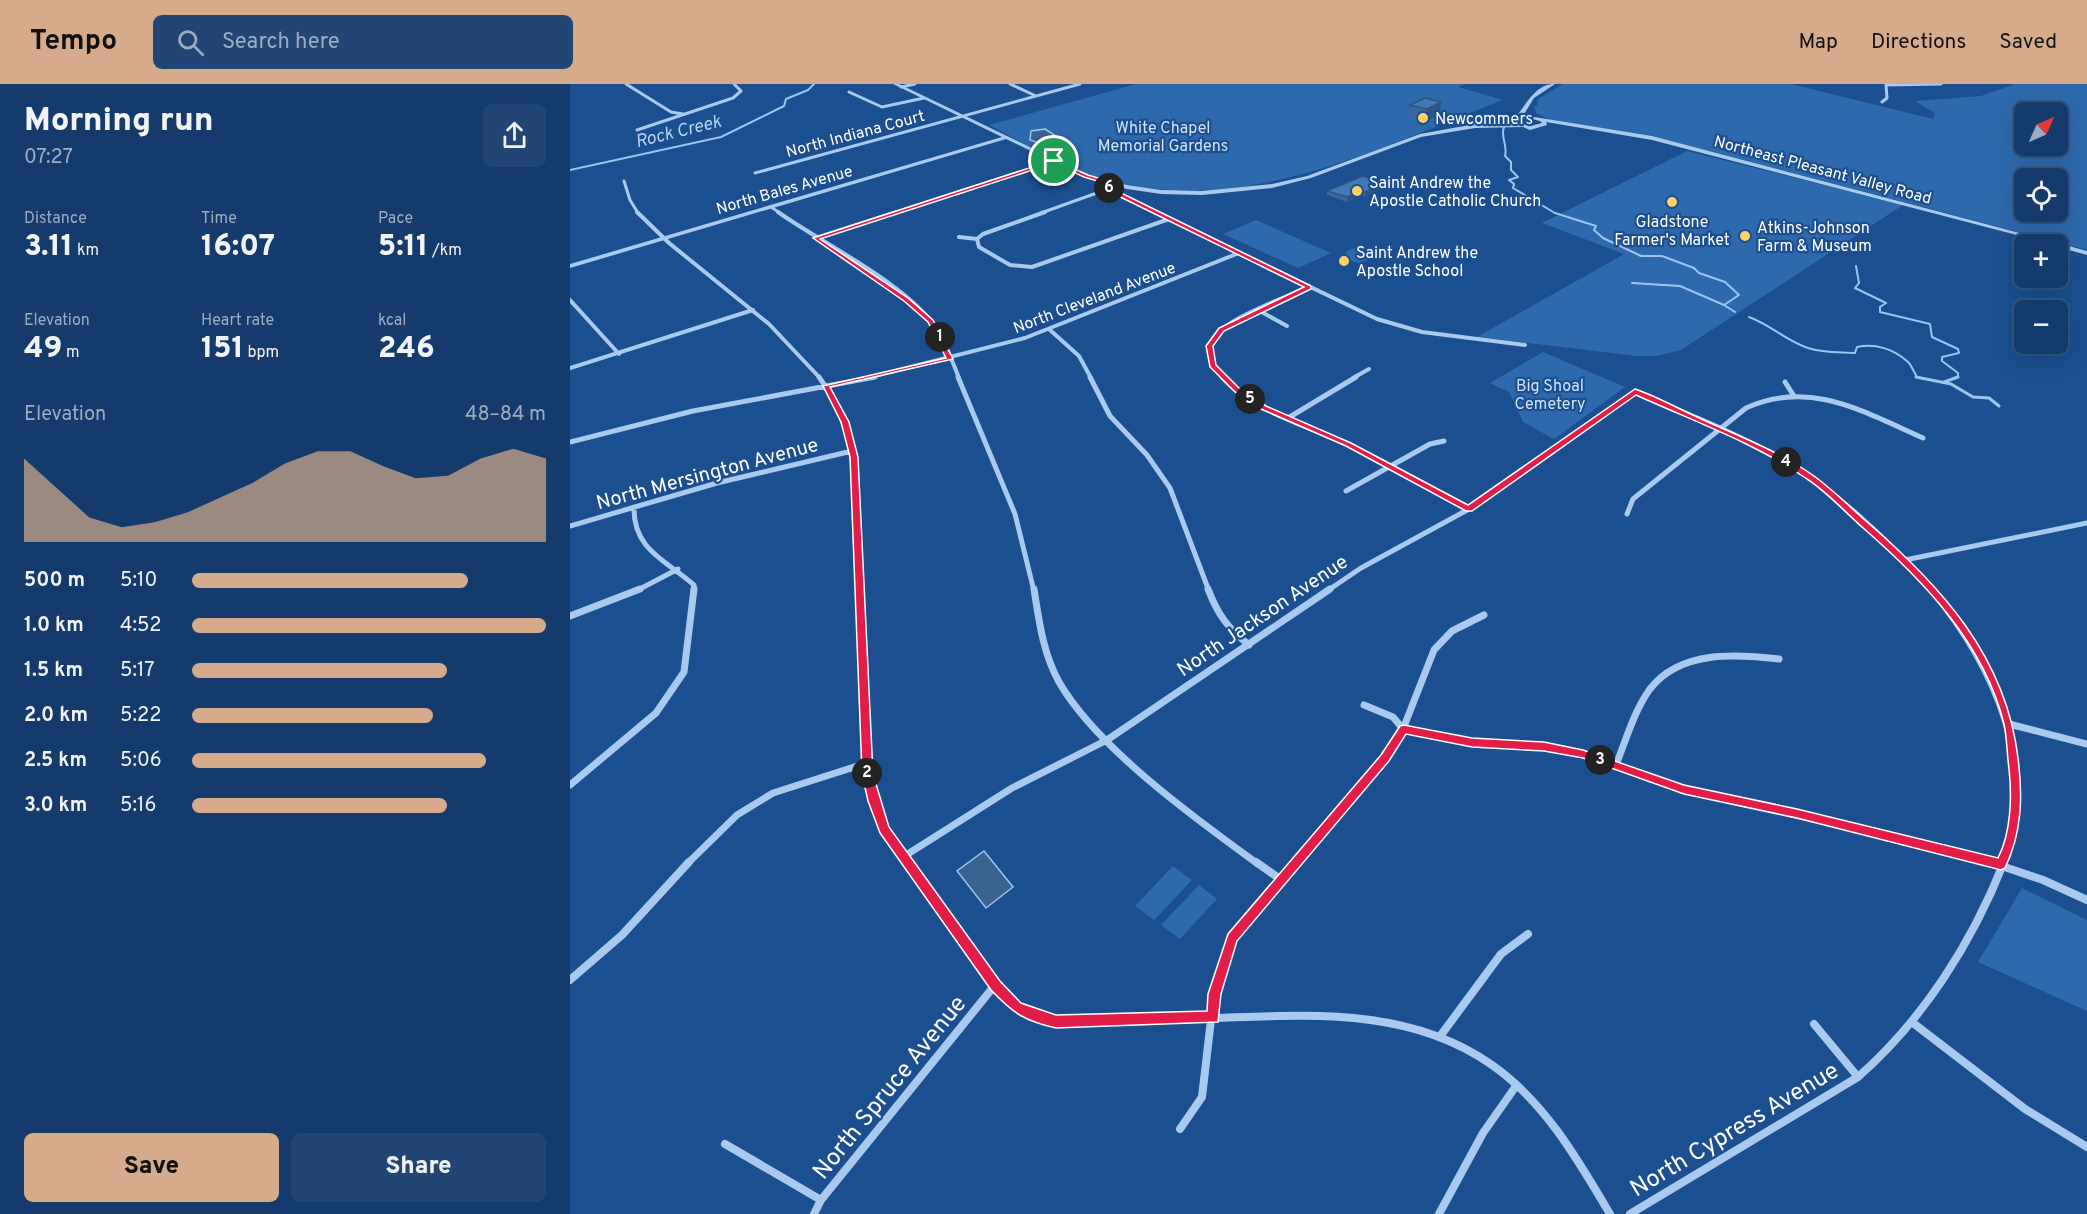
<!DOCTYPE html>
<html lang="en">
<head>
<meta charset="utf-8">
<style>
  :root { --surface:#143b6b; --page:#214673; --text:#f1f3f6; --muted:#9dadc1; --line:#33557e; --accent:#d6ab8b }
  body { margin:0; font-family:Overpass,sans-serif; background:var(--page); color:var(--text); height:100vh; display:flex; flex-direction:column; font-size:22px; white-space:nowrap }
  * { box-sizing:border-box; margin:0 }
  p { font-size:20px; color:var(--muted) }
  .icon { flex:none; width:33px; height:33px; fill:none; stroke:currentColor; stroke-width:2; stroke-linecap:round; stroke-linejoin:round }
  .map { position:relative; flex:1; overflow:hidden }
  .panel { display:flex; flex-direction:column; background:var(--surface); width:570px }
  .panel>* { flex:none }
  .needle { width:39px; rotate:45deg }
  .controls { position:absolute; left:1444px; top:18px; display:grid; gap:12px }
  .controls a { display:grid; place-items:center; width:54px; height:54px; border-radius:9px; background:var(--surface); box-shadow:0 6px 24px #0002,0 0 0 2px var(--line); font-size:30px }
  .pin { position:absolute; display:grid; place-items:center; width:51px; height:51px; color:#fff; margin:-26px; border:3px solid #fff; border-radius:50%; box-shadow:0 2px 6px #0007 }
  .km { position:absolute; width:30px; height:30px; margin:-15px; border-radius:50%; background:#222; color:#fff; font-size:16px; line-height:30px; text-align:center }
  .round { display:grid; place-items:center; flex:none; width:63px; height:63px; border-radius:9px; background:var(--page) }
  .headline { display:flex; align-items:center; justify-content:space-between; height:102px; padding:0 24px }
  h1 { font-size:33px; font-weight:800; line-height:45px }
  .figures { display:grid; grid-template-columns:repeat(3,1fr); gap:9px; height:102px; padding:6px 24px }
  .figures div { display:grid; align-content:center }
  .figures b { font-size:30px; font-weight:800 }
  .figures small { font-size:16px; font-weight:400 }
  .figures p { font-size:16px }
  .chart { height:168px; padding:12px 24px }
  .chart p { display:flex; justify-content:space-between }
  .chart svg { width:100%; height:108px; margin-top:6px; fill:var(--accent); opacity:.7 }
  .cta { display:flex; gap:12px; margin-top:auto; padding:12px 24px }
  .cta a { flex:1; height:69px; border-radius:9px; background:var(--accent); color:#111; font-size:24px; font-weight:800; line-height:69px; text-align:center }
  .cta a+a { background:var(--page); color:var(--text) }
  ul { padding:0 24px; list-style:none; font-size:20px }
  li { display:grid; grid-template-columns:96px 72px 1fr; align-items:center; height:45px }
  li i { height:15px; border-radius:8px; background:var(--accent) }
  header { display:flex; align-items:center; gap:36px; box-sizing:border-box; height:84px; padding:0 30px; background:var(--accent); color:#111 }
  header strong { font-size:28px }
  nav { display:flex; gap:33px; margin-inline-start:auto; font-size:21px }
  .search { width:420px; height:54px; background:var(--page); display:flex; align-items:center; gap:15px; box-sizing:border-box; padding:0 21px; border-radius:9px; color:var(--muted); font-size:22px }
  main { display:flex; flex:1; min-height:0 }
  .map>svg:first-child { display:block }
  .green { fill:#2e69ad; fill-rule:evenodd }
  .water { fill:#3c6290; stroke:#9cc4f0; stroke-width:1.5 }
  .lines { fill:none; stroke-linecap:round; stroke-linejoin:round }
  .stream-far1 { stroke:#9cc4f0; stroke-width:2 }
  .stream { stroke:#9cc4f0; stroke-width:3 }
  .minor-far4 { stroke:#a9c9ee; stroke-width:3 }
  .minor-far3 { stroke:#a9c9ee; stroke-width:4 }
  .minor-far2 { stroke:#a9c9ee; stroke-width:5 }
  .minor-far1 { stroke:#a9c9ee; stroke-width:7 }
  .minor { stroke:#a9c9ee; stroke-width:8 }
  .tertiary { fill:#a9c9ee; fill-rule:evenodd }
  .wall { fill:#3a679d }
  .shaded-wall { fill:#305480 }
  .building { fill:#4478b7; stroke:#305480; stroke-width:1.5 }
  .route { fill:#e11d48; stroke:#fff; stroke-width:1.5; fill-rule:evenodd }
  .poi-dot { fill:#ffd166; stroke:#1b4f8f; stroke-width:2 }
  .labels { text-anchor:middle; stroke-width:4.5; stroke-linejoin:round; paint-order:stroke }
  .far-poi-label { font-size:16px; fill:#fff; stroke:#1b4f8f; text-anchor:start }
  .far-park-label { font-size:16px; fill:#cfe3fa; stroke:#1b4f8f }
  .far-street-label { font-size:16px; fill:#fff; stroke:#1b4f8f }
  .far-water-label { font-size:18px; font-style:italic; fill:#b5d3f5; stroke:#1b4f8f }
  .street-label { font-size:20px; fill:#fff; stroke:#1b4f8f }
  .near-street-label { font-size:24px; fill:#fff; stroke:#1b4f8f }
</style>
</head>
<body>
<header>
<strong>Tempo</strong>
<div class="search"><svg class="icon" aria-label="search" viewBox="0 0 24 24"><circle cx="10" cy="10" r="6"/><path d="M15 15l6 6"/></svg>Search here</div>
<nav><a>Map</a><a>Directions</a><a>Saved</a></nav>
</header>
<main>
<section class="panel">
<div class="headline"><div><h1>Morning run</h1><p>07:27</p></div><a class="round"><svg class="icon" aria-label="share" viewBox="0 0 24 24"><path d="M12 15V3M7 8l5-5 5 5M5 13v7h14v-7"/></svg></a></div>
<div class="figures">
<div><p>Distance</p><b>3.11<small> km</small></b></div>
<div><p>Time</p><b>16:07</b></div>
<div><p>Pace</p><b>5:11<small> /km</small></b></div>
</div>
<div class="figures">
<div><p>Elevation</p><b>49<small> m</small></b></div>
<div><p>Heart rate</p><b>151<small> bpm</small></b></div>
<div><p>kcal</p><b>246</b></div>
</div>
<div class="chart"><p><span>Elevation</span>48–84 m</p>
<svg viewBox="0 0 160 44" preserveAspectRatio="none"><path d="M0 44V10L10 22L20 34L30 38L40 36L50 32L60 26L70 20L80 12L90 7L100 7L110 13L120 18L130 17L140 10L150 6L160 10V44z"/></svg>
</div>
<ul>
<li><b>500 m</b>5:10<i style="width:78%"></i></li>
<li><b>1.0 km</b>4:52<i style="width:100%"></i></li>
<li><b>1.5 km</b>5:17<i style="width:72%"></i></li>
<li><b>2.0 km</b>5:22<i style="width:68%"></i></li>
<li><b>2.5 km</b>5:06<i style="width:83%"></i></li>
<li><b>3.0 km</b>5:16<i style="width:72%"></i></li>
</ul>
<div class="cta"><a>Save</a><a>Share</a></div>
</section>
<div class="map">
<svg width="1517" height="1130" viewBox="0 0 1517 1130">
  <rect width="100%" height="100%" fill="#1b4f8f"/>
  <path class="green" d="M566,0h329l-7,3 45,13c-130,50 -261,119 -403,78 -38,-11 -75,-35 -111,-53z
    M993,0h228l142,35 2,-6 -20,-12 66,-5 34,-12h72v166l-439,-115 -95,-14 -17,-8 -2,-7h3l1,-7zM1455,28h33v34h-33zM1455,94h33v34h-33z
    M1117,67l216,54 -222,145 -25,6h-19l-160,-19 147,-83 -82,-31z
    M686,136l75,33 -33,15 -75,-34z
    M788,162l23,7 1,3 -23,7 -11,-3 -3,-8z
    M973,268l82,35 -71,52 -31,-17 -14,-30 -19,-9z
    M603,782l19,14 -38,40 -19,-14z
    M629,801l18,14 -37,40 -19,-14z
    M1452,804l65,32v91l-109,-49z"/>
  <path class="water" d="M475,45l17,11 -17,5 -15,-5 1,-9z
    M414,767l29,36 -27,21 -29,-37z"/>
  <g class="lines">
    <path class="stream-far1" d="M934,43c-4,9 4,19 1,29l6,6v8l7,7 -9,3 5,4 -1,4 42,25 41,13 -2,4 9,8 38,18h21l32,12 5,5 26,9 14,13 -15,10 11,7
      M0,86l151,-33 63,-31 2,-7 22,-9 6,-6
      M1286,182l3,17 -4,5 31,15 -6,4v5l50,12 2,13 26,12 1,4 -17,4v4l16,12v4l-4,1
      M1062,199l48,3 44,19
      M1179,233c22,8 37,24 59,31 15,5 31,4 47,5l2,-6c18,-4 37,2 51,15 5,5 6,12 10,16"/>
    <path class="stream" d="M1346,293l35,7 22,13 16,1 10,8
      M1374,298l14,-5"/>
    <path class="minor-far4" d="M56,0l45,28 12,2
      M440,0l26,12
      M331,3l14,-3
      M279,8l33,15 42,-9
      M1312,18l5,-4 -1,-13 55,-1
      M67,46l96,-32 8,-7 -7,-7
      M185,89l325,-89
      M54,97l6,19 8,13
      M546,101l-8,4 50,24
      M201,123l9,6
      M323,129l161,-52
      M471,129l67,-24"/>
    <path class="minor-far3" d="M67,128l32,31 100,81 51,54
      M208,128c45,32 128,71 158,116 10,15 16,33 23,50
      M585,128l222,107 45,13 103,13
      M389,153l18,2 6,-5 62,-22
      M246,154l81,-26
      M407,155l2,8 31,18 22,2 137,-48
      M0,216l49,54
      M688,226l29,16
      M480,246l29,26 12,22
      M0,284l183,-58
      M297,294l158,-40 214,-85
      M653,294c-7,-9 -17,-21 -13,-33 6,-24 75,-47 98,-58
      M783,294l16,-9"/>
    <path class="minor-far2" d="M249,293c46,62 37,141 40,214
      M388,293l57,137 19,77
      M520,293l20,39 37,39 23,33 39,103
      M652,293c33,36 86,48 129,69 41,19 79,42 118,63
      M1215,298l9,14
      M718,334l68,-41
      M0,358l123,-31 182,-34
      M776,407l84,-47 14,-3
      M64,423c-1,43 32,53 60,78l-1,6
      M1057,430l6,-15 113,-91c64,-29 118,4 177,30
      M0,442l147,-43 135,-32
      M1335,476l182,-37
      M66,507l42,-22
      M757,507l34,-23 108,-59 166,-117c49,21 100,40 146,67 54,31 111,83 151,132"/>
    <path class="minor-far1" d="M289,505l8,185c9,40 19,57 42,90
      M464,505c5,32 9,64 25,93 38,66 137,137 199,182
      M638,505c10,26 19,38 41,56
      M1361,505c62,75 110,177 72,275
      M0,532l70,-27
      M794,621l29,12 10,12 69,14 71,3 40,8 101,36 279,63 32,11
      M1439,640l78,20
      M1046,681c10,-25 18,-54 34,-76 30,-39 86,-35 129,-30
      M0,701l86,-72 28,-41 10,-83
      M333,773l109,-69 95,-48 223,-151
      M117,780l50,-49 36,-22 94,-30
      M725,780l90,-106 18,-29 31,-79 18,-19 32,-16"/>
    <path class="minor" d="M338,778l97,136 24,15 27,9c53,-2 106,-3 159,-4 96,-3 195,-11 277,47 53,37 86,95 118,149
      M686,778l24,17
      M1420,778l53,18 44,20
      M0,896l52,-45 67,-73
      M1343,939l112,86 62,38
      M1244,940l44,53
      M871,951l60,-81 27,-20
      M610,1045l22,-32 12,-103 18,-56 64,-76
      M155,1060l96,56
      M244,1130l7,-14 174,-215
      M869,1130l44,-81 33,-47
      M1060,1130l228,-137c65,-57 114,-134 146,-215"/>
    <path class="tertiary" d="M323,0h6l189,91 39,10 34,5 41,1 70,-7 35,-8 113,-42 55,-10h41l-5,-2c14,-13 22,-38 44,-38l-21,14 -11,18h5l124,20 406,107 29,8v4l-29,-8v-3h-7l-399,-104 -106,-18 1,3 -17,5 -7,-3 -48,1 -54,9 -110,41 -39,10 -70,7 -41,-1 -34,-5 -43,-12 -78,-38 -436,129v-4l432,-127zM958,34l12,3 2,2 -12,3 -12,-4 2,-3z"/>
  </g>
  <path class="wall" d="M871,18l-1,12 -13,7 -17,-4v-12z
    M812,104l-17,9 -4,-2 -14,7 -20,-7v-4z"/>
  <path class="shaded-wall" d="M871,18l-1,12 -13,7v-12z
    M813,100l-1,4 -17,9v-5z
    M791,107v4l-14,7v-5z"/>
  <path class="building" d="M855,14l16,4 -14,7 -17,-4z
    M793,92l20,8 -18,8 -4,-1 -14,6 -20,-6z"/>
  <path class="route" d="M484,76l34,15 30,9 -5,5 198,97v3l-87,42 -11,15 3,19 24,24 26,17 85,37 117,62 167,-116c21,7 42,19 62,28 39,18 82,34 117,59 18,13 35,30 52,45 74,64 140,135 152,237 5,38 4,75 -13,110l-4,2 -204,-52 -113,-24 -101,-36 -39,-7 -72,-4 -66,-13 -17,27 -152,180 -16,53 -3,28 -162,6c-32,-7 -43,-15 -65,-38l-111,-157 -12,-32 -6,-27 -12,-317 -9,-35 -18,-36 123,-28 -18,-36 -24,-21 -91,-63zM484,79l30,14 27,8 -5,5 198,97 -85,41 -13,18 4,21 25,25 26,17 85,37 120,65h6l164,-116c57,26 119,48 171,84 20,13 37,32 55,48 61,53 122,116 142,197 3,14 3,31 5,45 3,28 2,64 -11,89l-201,-49 -113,-24 -101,-35 -39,-8 -72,-4 -68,-13 -4,1 -19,29 -153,179 -20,60 -1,17 -151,4 -35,-12 -21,-22 -111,-154 -16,-53 -15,-317 -9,-35 -19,-35 123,-28 -20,-39 -25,-22 -88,-59z"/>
  <g class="poi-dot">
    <circle cx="853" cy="34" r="6"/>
    <circle cx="787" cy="107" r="6"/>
    <circle cx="1102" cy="118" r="6"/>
    <circle cx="1175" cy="152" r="6"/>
    <circle cx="774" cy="177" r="6"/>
  </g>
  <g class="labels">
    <g class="far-poi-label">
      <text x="865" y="40">Newcommers</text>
      <text x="799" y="104">Saint Andrew the<tspan x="799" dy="18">Apostle Catholic Church</tspan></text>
      <text x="1102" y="143" text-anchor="middle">Gladstone<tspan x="1102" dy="18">Farmer's Market</tspan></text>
      <text x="1187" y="149">Atkins-Johnson<tspan x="1187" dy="18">Farm &amp; Museum</tspan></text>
      <text x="786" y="174">Saint Andrew the<tspan x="786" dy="18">Apostle School</tspan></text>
    </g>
    <g class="far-park-label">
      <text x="593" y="49">White Chapel<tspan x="593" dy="18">Memorial Gardens</tspan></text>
      <text x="980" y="307">Big Shoal<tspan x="980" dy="18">Cemetery</tspan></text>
    </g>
    <g class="far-street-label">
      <text transform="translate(285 49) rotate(-15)" y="6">North Indiana Court</text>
      <text transform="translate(1253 85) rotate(15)" y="6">Northeast Pleasant Valley Road</text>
      <text transform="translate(214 105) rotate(-16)" y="6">North Bales Avenue</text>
      <text transform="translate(524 213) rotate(-21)" y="6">North Cleveland Avenue</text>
    </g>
    <g class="far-water-label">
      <text transform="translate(108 47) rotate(-14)" y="6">Rock Creek</text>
    </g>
    <g class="street-label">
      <text transform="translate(137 389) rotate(-15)" y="7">North Mersington Avenue</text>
      <text transform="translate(692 531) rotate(-34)" y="7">North Jackson Avenue</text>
    </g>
    <g class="near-street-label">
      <text transform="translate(319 1003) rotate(-51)" y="8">North Spruce Avenue</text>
      <text transform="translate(1164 1045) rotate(-31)" y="8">North Cypress Avenue</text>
    </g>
  </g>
</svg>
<div class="controls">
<a><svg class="needle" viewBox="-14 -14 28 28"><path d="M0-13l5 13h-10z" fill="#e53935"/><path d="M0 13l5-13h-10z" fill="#9dadc1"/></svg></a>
<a><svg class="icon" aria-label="locate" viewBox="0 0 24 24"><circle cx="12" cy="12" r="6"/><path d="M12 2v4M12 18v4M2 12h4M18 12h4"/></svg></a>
<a>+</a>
<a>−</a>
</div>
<div class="pin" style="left:484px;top:77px;background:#1e9e55"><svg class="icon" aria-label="arrive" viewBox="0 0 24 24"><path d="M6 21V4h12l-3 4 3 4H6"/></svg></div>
<b class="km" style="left:370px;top:253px">1</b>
<b class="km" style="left:297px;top:689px">2</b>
<b class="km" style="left:1030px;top:676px">3</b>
<b class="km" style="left:1216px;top:378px">4</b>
<b class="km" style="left:680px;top:315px">5</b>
<b class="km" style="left:539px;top:104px">6</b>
</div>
</main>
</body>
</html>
